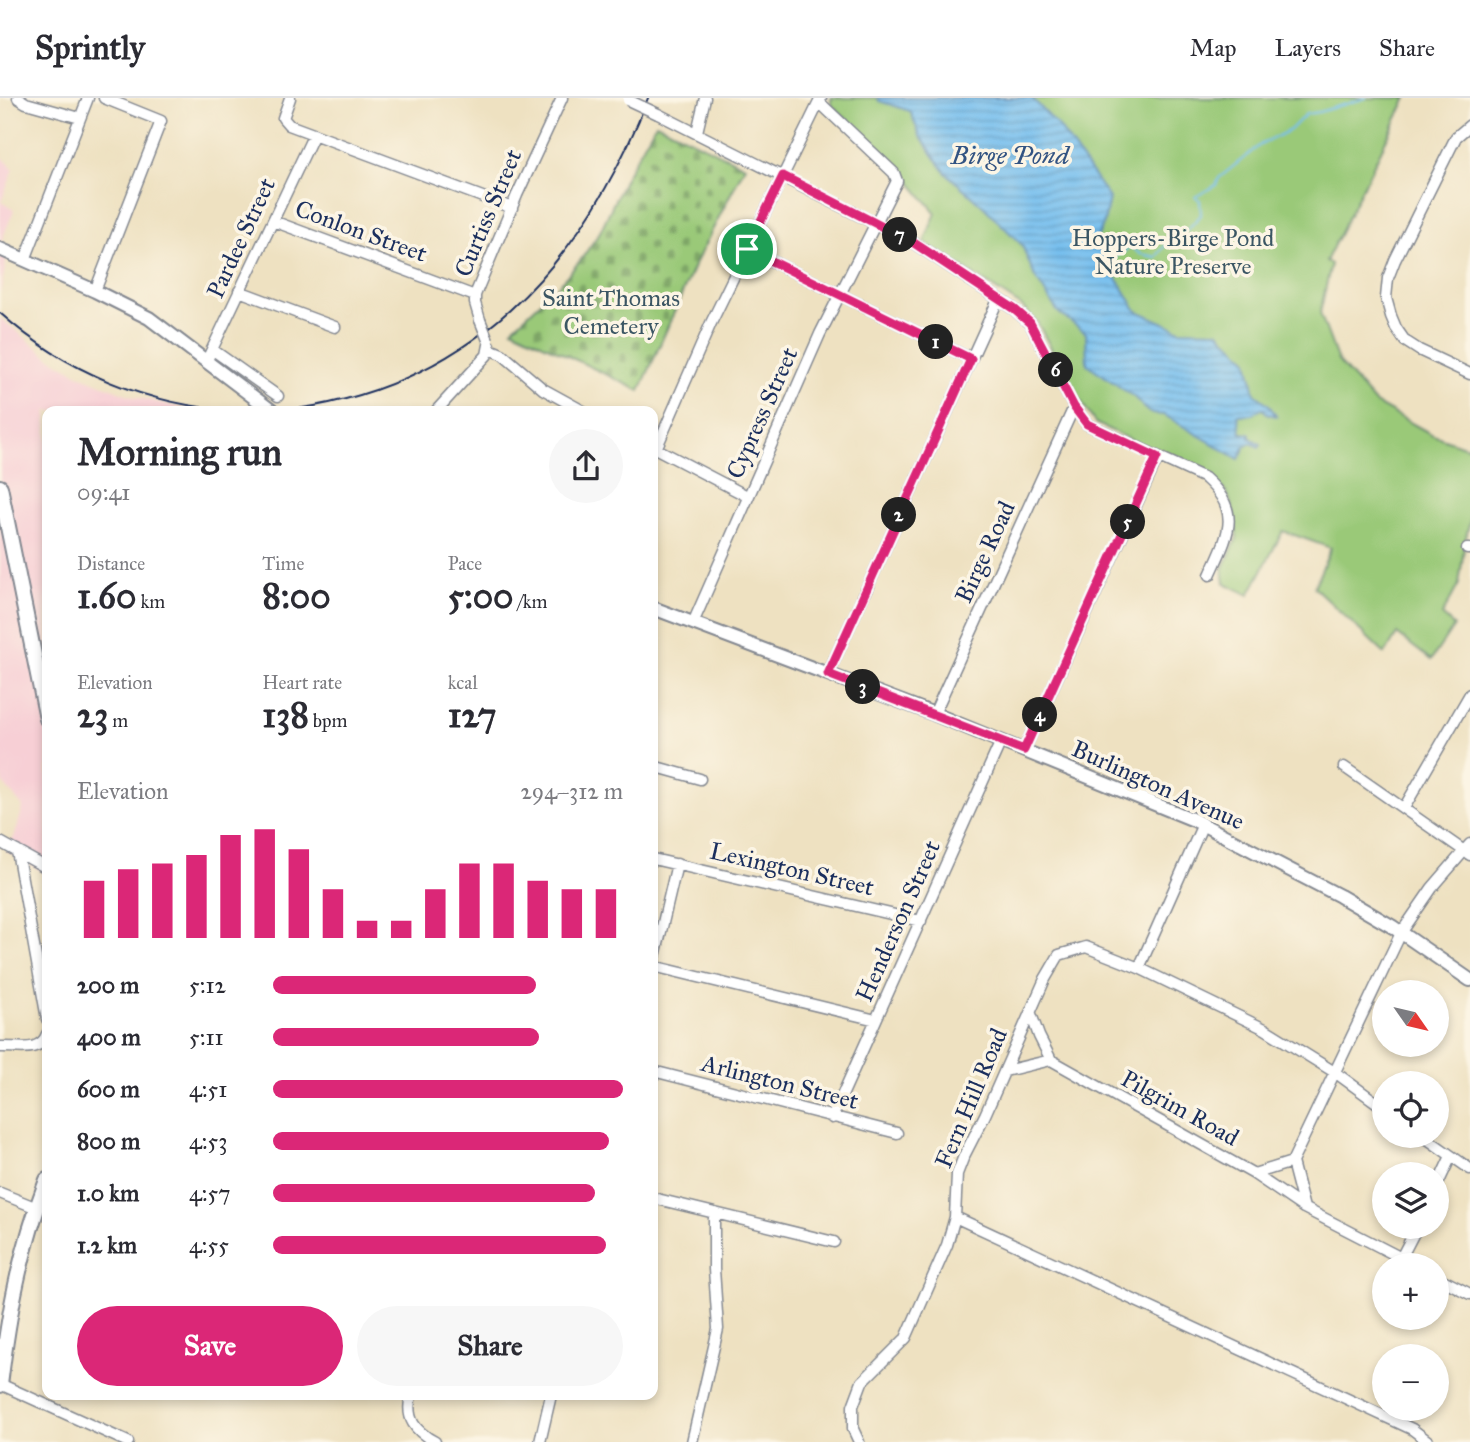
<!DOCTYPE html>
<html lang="en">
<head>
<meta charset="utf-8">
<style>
  :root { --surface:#fff; --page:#f7f7f7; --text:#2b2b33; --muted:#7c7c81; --line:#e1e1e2; --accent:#db2777 }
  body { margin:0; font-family:"IM FELL Great Primer",serif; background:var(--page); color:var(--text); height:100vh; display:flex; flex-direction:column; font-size:26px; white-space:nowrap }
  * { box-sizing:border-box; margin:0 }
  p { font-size:23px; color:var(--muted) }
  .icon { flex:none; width:38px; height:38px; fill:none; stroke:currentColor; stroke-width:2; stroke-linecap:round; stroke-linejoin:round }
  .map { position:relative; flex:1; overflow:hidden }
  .panel { position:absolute; left:42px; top:308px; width:616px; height:994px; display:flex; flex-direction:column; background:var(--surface); border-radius:14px; box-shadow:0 4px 10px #0003 }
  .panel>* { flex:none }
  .needle { width:46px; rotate:124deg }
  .buttons { position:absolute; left:1372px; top:882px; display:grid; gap:14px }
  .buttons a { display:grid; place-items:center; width:77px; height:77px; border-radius:50%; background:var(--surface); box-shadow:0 4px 10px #0003; font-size:35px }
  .pin { position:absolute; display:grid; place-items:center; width:60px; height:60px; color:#fff; margin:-30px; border:4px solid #fff; border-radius:50%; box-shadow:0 2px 7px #0007 }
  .km { position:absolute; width:35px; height:35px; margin:-18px; border-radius:50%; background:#222; color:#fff; font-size:19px; line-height:35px; text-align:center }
  .round { display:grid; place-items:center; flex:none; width:74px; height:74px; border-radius:37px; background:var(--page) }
  .headline { display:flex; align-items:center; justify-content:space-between; height:119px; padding:0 35px }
  h1 { font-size:38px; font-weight:700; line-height:52px }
  .stats { display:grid; grid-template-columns:repeat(3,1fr); gap:10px; height:119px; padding:7px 35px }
  .stats div { display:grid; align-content:center }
  .stats b { font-size:35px; font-weight:700 }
  .stats small { font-size:19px; font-weight:400 }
  .stats p { font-size:19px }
  .chart { height:196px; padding:14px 35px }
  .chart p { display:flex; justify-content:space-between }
  .chart svg { width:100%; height:126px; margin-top:7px; stroke:var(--accent); stroke-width:6 }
  .action { display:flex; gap:14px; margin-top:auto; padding:14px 35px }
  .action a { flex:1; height:80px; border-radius:42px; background:var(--accent); color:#fff; font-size:28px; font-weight:700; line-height:80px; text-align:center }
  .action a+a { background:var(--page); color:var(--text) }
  ul { padding:0 35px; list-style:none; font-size:23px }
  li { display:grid; grid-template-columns:112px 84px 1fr; align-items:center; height:52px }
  li i { height:18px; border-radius:9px; background:var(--accent) }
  header { display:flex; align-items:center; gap:42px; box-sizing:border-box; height:98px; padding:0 35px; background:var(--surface); border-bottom:2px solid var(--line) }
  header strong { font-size:33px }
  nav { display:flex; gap:38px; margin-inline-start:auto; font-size:24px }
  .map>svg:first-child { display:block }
  .built { fill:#f7cfd5 }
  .cemetery { fill:url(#cemetery-stones); stroke:#5a7c6b; stroke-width:2 }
  .park { fill:#9ac978; stroke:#5a7c6b; stroke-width:2 }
  .water { fill:url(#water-rules); stroke:#4877a6; stroke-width:2 }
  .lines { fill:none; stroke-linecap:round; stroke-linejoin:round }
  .stream { stroke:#76bfef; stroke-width:2 }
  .minor-casing { stroke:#848890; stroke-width:13 }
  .major-casing { stroke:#848890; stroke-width:16 }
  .highway-casing { stroke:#848890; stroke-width:18 }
  .minor { stroke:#fff; stroke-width:10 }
  .major { stroke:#fff; stroke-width:12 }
  .highway { stroke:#fff; stroke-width:14 }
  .rail { stroke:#1b2f5e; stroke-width:2 }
  .minor-bridge-casing { stroke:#848890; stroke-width:13; stroke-linecap:butt }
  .minor-bridge { stroke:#fff; stroke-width:10 }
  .route-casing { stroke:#fff; stroke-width:14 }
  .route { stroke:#db2777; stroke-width:9 }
  .labels { text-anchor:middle; stroke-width:7; stroke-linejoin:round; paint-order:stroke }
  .street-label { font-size:24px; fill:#1b2f5e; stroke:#fcf5e5 }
  .park-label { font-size:24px; fill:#3b5664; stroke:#fcf5e5 }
  .water-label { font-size:26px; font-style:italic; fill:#325382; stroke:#fcf5e5 }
</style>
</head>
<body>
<header>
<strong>Sprintly</strong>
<nav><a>Map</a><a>Layers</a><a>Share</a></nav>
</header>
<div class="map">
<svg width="1470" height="1344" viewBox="0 0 1470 1344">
  <defs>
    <pattern id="cemetery-stones" width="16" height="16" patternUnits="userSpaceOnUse" patternTransform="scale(1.75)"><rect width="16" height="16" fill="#9ac978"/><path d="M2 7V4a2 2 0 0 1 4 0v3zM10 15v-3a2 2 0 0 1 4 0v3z" fill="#7da466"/></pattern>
    <pattern id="water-rules" width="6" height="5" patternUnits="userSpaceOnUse" patternTransform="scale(1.75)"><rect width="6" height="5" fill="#76bfef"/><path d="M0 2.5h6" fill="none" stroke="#609cc5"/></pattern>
  </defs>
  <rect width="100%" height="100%" fill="#fcf5e5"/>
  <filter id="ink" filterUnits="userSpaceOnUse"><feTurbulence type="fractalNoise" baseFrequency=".0143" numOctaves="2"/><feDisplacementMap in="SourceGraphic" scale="14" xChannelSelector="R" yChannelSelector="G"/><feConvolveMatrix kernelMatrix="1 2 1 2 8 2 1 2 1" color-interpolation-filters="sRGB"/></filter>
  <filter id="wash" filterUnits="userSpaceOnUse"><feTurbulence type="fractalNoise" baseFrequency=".00686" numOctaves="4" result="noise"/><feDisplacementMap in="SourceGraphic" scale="28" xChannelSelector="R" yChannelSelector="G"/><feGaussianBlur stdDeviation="1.57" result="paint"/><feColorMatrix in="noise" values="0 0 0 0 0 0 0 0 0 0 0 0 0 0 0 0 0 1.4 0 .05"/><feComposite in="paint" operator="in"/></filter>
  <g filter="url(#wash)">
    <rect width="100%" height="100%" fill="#eee1c1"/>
    <path class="built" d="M0,57l14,14 -13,33 13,8 -13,32 6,15 -7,37z
      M0,220l49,39 33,19 49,20 63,15h-147v463l-41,-23 9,-16 8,-28 -20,-24 -3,-12z"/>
    <path class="cemetery" d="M656,25l89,43 -51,100 -54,125 -128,-62 47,-44 21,-24 20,-29 26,-56z"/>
    <path class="park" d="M831,0h576l-81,163 5,3 -11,49 18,48 37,42 58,32 34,12 3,-3v77l-5,20 -6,43 -17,31 12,11 -23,34 -34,-26 -12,20 -71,-67 17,-39 -48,-17 -34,64 -24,-12 -2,-14 14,-31 -2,-22 -8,-24 -21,-17 -111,-52 -22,-34 -36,-67 -16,-16 -97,-64 12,-29 -44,-53 -61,-55z"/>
    <path class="water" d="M878,0h154l27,29 50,71 -5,25 -9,19 42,69 43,19 38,1 30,29 7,34 14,11 7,11 -8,-2 -6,-6 -9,6 -15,1 3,18 9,1v4l11,6 -2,3 -8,-4 -6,3 -6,13 -75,-44 -12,-1 -5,-3 -13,-14 -47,-33 -1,-31 -28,-21 -23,-35 -13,-32 -39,-39 -37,-33 -26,-37 -10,-25 -31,-10z"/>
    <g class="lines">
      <path class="stream" d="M1105,162h6l20,-13 9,7 16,3 11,-14 19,-12 15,-16 -1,-15 -5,-3 21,-12 3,-7 41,-33 30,-15 16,-16 13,-2 47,-14"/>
    </g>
  </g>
  <g filter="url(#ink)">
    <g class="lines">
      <defs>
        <path id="minor" d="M18,0l8,5 54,15
          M290,0l-7,20 6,7 223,83
          M658,16l256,129 100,66 16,14 44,84 13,17 118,54c38,34 23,57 5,97
          M1470,27l-14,12 -61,123 -7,18 -2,20 5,18 5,12 9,13 14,9 51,24
          M697,34l8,-34
          M273,123l202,75
          M747,151l224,110
          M25,162l63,-162
          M95,193l66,-170 -57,-23
          M239,193l96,36
          M480,222l-5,-17v-8l42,-100 45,-97
          M490,251l12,5 41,35 40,22
          M213,252l65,46
          M207,262l107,-226
          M436,313l51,-56 2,-10
          M653,349l94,49
          M656,351l55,-126 110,-225
          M1467,451h3
          M693,525l127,-289 77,-153 -3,-8 -75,-71
          M828,576l170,-374
          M934,616l140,-307
          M1024,652l134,-293
          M653,668l47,13
          M1344,669l126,88
          M1404,710l66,-114
          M0,744l47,26
          M17,753l30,168
          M653,761l268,62
          M653,867l24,-101
          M653,868l223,54
          M1139,870l64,-144
          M1031,916l8,22 12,24
          M0,949c17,-1 40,7 47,-13
          M653,973l244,62
          M1005,973l46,-11 203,114 50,34 111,57
          M832,1020l169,-377
          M1423,1038l47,33
          M1254,1076l38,-12
          M1437,1088l14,-30
          M0,1095l37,15
          M653,1100l181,44
          M1304,1110l-12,-46 109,-229 31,-45 38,-44
          M955,1119l457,212 17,13
          M1401,1160l16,-31
          M1437,1179l33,17
          M0,1286l128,58
          M411,1297c-6,24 4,36 24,47
          M540,1344l11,-47
          M692,1344l26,-113 -4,-60v-56
          M859,1344l-6,-13v-23l9,-24 44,-44 41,-93 8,-28 2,-43 7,-18 21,-41 60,-136 14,-24 27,-8 53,21 126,61 71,44 48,35"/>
        <path id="major" d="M0,151l95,42 54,27 123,93
          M653,510l281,106 260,106 146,76 53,31 77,53"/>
        <path id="highway" d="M0,389l47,232
          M0,1287c9,-75 20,-133 47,-205"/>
      </defs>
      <use href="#minor" class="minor-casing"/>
      <use href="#major" class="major-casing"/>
      <use href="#highway" class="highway-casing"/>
      <use href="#minor" class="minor"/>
      <use href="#major" class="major"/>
      <use href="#highway" class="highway"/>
      <path class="rail" d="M0,215c66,59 147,92 236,98
        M281,313c187,-21 301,-144 367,-313"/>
      <defs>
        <path id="minor-bridge" d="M628,2l30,14
          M480,222l8,20"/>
      </defs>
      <use href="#minor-bridge" class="minor-bridge-casing"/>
      <use href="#minor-bridge" class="minor-bridge"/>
    </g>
  </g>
  <g class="lines" filter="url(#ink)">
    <defs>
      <path id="route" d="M783,78l131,67 100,66 16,14 44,84 13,17 70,33 -133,293 -196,-76 143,-315 -224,-110z"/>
    </defs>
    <use href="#route" class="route-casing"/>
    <use href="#route" class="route"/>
  </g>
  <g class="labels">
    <g class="street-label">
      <text transform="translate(488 115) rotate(-67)" y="8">Curtiss Street</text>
      <text transform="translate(361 133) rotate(20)" y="8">Conlon Street</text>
      <text transform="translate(241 140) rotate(-65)" y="8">Pardee Street</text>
      <text transform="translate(762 315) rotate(-66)" y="8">Cypress Street</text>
      <text transform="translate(985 454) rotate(-65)" y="8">Birge Road</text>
      <text transform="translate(1158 687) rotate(24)" y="8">Burlington Avenue</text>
      <text transform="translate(792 771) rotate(13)" y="8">Lexington Street</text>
      <text transform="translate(898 823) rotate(-66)" y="8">Henderson Street</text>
      <text transform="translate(780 984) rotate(14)" y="8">Arlington Street</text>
      <text transform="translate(971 1000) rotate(-67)" y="8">Fern Hill Road</text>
      <text transform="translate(1180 1010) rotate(29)" y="8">Pilgrim Road</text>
    </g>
    <g class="park-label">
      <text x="1173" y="148">Hoppers-Birge Pond<tspan x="1173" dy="28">Nature Preserve</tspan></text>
      <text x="611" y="208">Saint Thomas<tspan x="611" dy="28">Cemetery</tspan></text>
    </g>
    <g class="water-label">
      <text x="1010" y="66">Birge Pond</text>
    </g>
  </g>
</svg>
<div class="buttons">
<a><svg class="needle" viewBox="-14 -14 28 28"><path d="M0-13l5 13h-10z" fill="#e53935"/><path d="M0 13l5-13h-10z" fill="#7c7c81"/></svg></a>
<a><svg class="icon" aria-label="locate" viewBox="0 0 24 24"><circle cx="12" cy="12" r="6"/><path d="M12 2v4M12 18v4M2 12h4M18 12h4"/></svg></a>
<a><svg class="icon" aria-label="layers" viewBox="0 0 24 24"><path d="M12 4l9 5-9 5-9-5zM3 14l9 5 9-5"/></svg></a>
<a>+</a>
<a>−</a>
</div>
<div class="pin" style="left:747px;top:151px;background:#1e9e55"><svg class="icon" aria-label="arrive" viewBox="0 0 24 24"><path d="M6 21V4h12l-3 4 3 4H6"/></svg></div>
<b class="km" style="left:936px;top:244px">1</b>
<b class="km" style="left:899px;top:417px">2</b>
<b class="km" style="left:863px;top:589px">3</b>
<b class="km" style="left:1040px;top:617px">4</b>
<b class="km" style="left:1128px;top:424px">5</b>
<b class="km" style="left:1056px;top:272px">6</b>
<b class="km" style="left:900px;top:137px">7</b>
<section class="panel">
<div class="headline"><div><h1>Morning run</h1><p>09:41</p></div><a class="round"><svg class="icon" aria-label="share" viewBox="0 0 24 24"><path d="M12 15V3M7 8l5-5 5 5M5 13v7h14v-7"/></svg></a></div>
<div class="stats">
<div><p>Distance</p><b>1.60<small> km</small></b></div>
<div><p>Time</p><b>8:00</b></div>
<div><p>Pace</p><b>5:00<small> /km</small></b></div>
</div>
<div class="stats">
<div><p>Elevation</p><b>23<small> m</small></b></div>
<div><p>Heart rate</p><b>138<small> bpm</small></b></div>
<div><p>kcal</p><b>127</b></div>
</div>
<div class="chart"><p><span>Elevation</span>294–312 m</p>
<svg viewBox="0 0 160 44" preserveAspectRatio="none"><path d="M5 44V24M15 44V20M25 44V18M35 44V15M45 44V8M55 44V6M65 44V13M75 44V27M85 44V38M95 44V38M105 44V27M115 44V18M125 44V18M135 44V24M145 44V27M155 44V27"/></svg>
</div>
<ul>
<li><b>200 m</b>5:12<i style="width:75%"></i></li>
<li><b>400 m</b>5:11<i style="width:76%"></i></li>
<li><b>600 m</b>4:51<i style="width:100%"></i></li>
<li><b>800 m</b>4:53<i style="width:96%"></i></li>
<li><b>1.0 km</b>4:57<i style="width:92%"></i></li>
<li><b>1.2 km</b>4:55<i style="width:95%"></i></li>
</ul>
<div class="action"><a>Save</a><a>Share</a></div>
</section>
</div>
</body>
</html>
